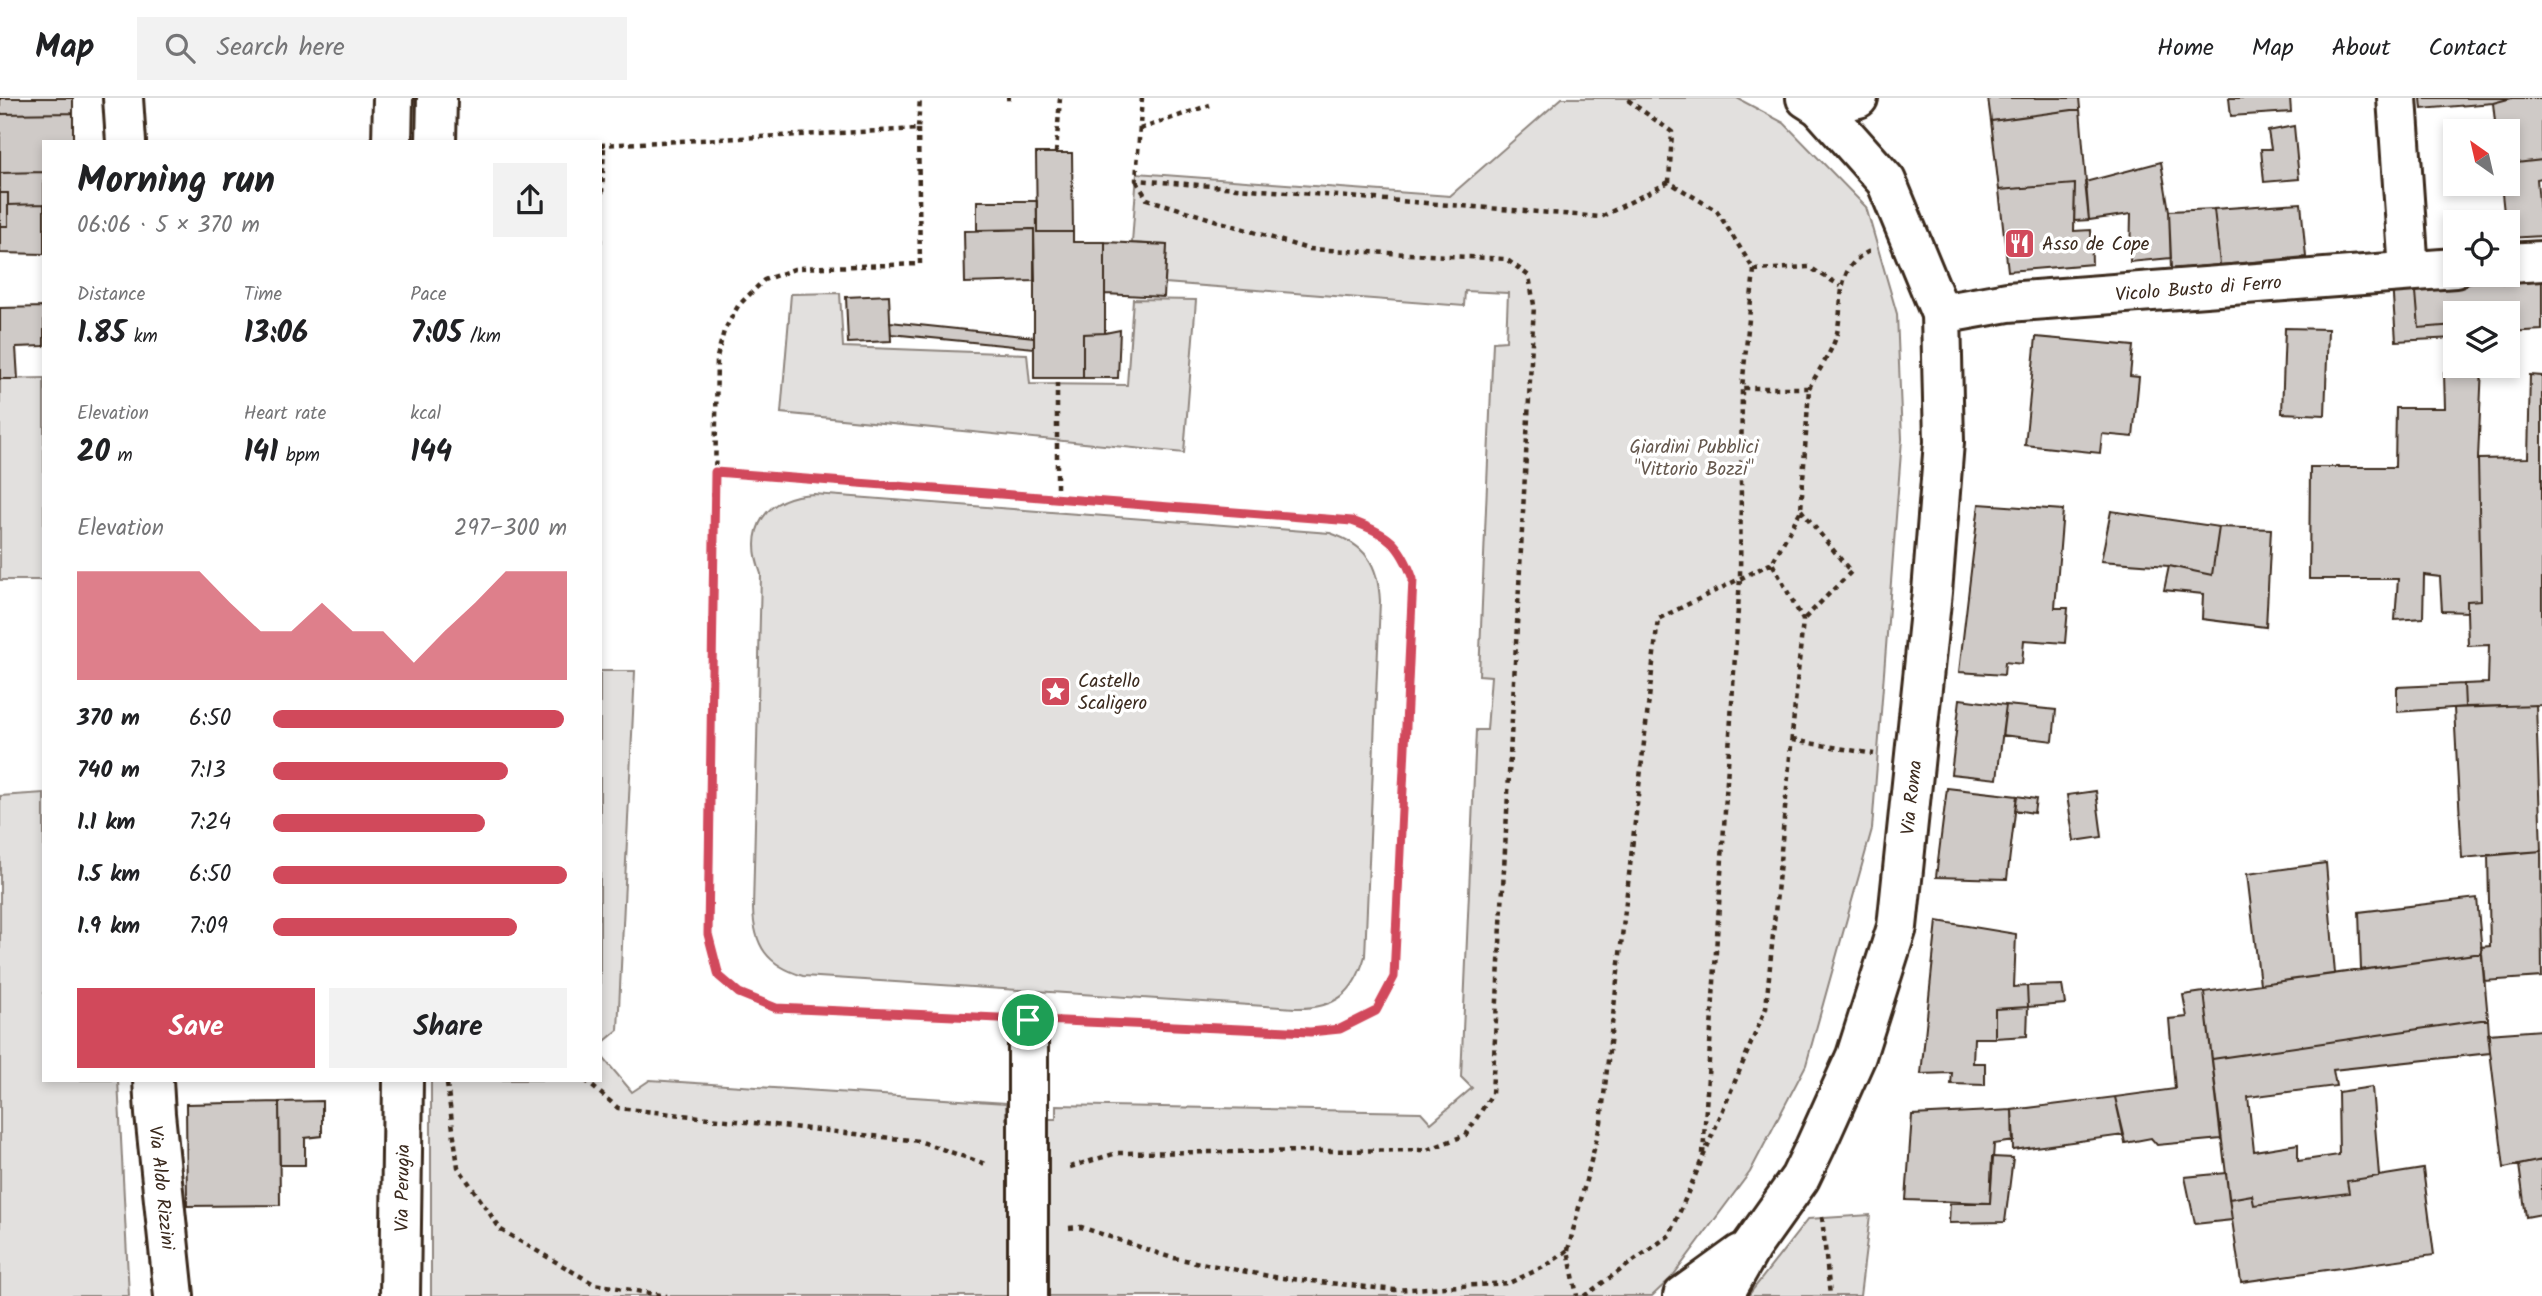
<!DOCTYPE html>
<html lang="en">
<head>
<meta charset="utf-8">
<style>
  :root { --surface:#fff; --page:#f2f2f2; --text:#202124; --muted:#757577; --line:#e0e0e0; --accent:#d1495b }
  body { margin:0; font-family:Kalam,sans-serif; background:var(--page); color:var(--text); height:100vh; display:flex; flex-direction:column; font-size:26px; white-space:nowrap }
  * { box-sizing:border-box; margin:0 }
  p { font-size:23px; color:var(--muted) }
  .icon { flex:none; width:38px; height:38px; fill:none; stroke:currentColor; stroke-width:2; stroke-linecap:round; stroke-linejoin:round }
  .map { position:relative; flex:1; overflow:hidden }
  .side { position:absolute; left:42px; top:42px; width:560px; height:942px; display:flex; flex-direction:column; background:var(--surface); border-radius:0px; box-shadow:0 4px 10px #0003 }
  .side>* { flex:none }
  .needle { width:46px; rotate:326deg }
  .buttons { position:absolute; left:2443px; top:21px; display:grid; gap:14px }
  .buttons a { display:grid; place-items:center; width:77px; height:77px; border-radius:0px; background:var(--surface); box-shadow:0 4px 10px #0003; font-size:35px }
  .pin { position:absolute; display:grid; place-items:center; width:60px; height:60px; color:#fff; margin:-30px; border:4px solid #fff; border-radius:50%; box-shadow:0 2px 7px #0007 }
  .round { display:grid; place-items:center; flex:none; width:74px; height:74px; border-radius:0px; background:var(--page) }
  .head { display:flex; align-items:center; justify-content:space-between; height:119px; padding:0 35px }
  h1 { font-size:38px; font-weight:800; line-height:52px }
  .stats { display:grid; grid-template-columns:repeat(3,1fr); gap:10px; height:119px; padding:7px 35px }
  .stats div { display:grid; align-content:center }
  .stats b { font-size:30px; font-weight:800 }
  .stats small { font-size:19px; font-weight:400 }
  .stats p { font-size:19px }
  .chart { height:196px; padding:14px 35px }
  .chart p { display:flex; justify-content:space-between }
  .chart svg { width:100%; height:126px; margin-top:7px; fill:var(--accent); opacity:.7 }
  .primary-button { display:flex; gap:14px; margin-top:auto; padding:14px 35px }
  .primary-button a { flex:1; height:80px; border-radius:0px; background:var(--accent); color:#fff; font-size:28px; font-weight:800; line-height:80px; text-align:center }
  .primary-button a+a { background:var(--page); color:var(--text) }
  ul { padding:0 35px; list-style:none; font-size:23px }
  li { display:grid; grid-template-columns:112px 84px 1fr; align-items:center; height:52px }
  li i { height:18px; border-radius:9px; background:var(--accent) }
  header { display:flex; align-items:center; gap:42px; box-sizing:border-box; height:98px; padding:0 35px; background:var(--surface); border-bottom:2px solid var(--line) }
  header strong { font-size:33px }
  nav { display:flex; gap:38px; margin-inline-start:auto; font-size:24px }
  .search { width:490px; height:63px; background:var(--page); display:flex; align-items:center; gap:18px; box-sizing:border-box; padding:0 24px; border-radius:0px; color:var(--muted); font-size:26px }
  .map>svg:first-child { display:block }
  .green { fill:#e2e0de; stroke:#8e857e; stroke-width:2 }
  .building { fill:#cfcac7; stroke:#3b2a1e; stroke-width:2 }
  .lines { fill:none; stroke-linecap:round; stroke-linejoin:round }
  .minor-casing { stroke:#3b2a1e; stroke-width:44 }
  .path { stroke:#3b2a1e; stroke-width:4.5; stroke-dasharray:5 5; stroke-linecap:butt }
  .minor { stroke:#fff; stroke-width:38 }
  .route-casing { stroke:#fff; stroke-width:14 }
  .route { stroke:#d1495b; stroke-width:9 }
  .labels { text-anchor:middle; stroke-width:7; stroke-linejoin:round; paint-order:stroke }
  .poi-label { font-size:19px; fill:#3b2a1e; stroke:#fff; text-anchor:start }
  .street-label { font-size:19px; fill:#3b2a1e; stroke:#fff }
  .park-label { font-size:19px; fill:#65584e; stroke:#fff }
</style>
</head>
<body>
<header>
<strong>Map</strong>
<div class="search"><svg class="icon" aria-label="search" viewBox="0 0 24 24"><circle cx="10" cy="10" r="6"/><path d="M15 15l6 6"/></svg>Search here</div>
<nav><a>Home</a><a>Map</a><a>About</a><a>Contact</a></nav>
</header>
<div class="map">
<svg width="2542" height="1198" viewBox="0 0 2542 1198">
  <rect width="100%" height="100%" fill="#fff"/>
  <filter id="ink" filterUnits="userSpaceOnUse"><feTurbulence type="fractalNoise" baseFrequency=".0143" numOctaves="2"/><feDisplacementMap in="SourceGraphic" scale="14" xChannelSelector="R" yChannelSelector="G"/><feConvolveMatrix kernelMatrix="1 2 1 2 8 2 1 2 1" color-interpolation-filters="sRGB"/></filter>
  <g filter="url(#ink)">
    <path class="green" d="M1562,0h175l47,25 82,84 31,107 5,125 -30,390 -66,236 -56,107 -78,105 -20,19h-1221v-216h169v-26l32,38 18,-12 356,23v16h50v-14l365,7 10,11 41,-35 -11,-11 15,-347h11l4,-54 -12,-1 14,-333 13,-1 2,-48 -43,-2 -1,15 -299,-23 2,-38 -35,-2 5,-70 313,23z
      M840,195l3,54 184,7 3,30 97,1 6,-86 63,1 -12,153 -403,-40 10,-119z
      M44,280v202h-44v-201z
      M814,396l516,39c36,12 48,31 50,68l-15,355c-11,38 -30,53 -70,52l-492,-32c-36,-11 -49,-30 -50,-67l8,-335c-17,-45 4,-78 53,-80z
      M600,573h35l-17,359 -18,15z
      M44,695v287h74l11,216h-129v-500z
      M1870,1117l-10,81h-112l60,-77z"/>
    <path class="building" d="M0,0h73v15l-73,1z
      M1988,0h91l1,11 -89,12z
      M2229,0h61l1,14 -60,4z
      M2421,0h91l-19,5 -71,6z
      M2512,0h30v62l-34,4v-33h-12l-3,-28z
      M2080,11l9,111 -15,1 1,-37 -76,6 -8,-69z
      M73,15v29h-29v30l-44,1v-59z
      M2294,28l5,53 -35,3 -3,-33h10l-3,-18z
      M1036,55h36l1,79h-36z
      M2542,62v18l-5,1 5,57 -34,2v-16h-3l-4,-38h7v-20z
      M2161,64l8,49 2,47 -41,4 1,-48 -42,6 -4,-38z
      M44,74v32l-36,1v-12h-8v-20z
      M2075,86l-1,47 17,-1 1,34 -84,7 -9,-81z
      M0,95h8v33h-8z
      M977,103h60v31h36v10h32v91l-22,1v44h-49v-149l-57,1z
      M2301,105l5,54 -86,8 -6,-56z
      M44,106v50l-44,-1v-27h8v-21z
      M2214,111l6,56 -49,4 -2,-58z
      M1034,131l1,52 -70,2 -1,-52z
      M1105,144l62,3 -3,52 -59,-3z
      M2542,174v58l-34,2v-19h-53v12l-36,3 -4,-48z
      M2415,182l4,48 36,-3v13l-59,3 -4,-59z
      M889,197l2,46 -43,2 -2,-46z
      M44,209v39l-28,1 2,32h-18v-71z
      M890,224l144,15v11l-143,-14z
      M2285,230l43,1 -3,86 -43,-2z
      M1120,232l-2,48h-35v-44l22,-1z
      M2036,239l97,9 -3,30 9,1 -6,60 -31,-3 -2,19 -75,-8z
      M2464,268h18l-4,93 3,141 -14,1v11l-25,-1 -2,-34 -16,-2 -1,43 -28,2 3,-41h-89l1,-112h85l1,-59h49l-1,-35 20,1z
      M2530,277l12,1v329l-77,2 -1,-23 24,-1 1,-38 -21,1 -1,-34v-11l14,-1 -3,-141 50,-1z
      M1979,406l84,6 -8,98h13l-3,35 -41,-3 -2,24 -17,-2 -1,13 -45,-3z
      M2111,413l108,16 -7,48 -43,-9 -68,-5z
      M2219,429l52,2 -5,98 -64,-8 1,-25 -39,-4 5,-24 43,9z
      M2464,586l1,23 -68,5v-25z
      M1960,601l46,6 -9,74 -46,-5z
      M2006,607l50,5 -3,31 -51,-6z
      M2536,607l5,146 -79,7 -8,-150z
      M1947,690l70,8 -10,83 -71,-2z
      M2096,693l6,46 -28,4 -7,-46z
      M2017,698l19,3 -2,14 -19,-3z
      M2541,753l1,126 -58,4 -3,-34 9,-1 -2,-91z
      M2326,765l9,111 -75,10 -13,-110z
      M2477,800l5,55 -121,17 -2,-58z
      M1937,823l79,13 -2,53 13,-1 1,21 -33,2v29h-21l-1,25h12v22l-34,-1 1,-11 -31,1z
      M2482,855l6,66 -276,40 -8,-67z
      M2062,887l3,19 -37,3 -1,-21z
      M2204,894l17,147 -64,6 -6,-7 -26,5 -10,-46 60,-8 -6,-70 18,-2 -4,-22z
      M2028,909l-1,29 -32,2v-29z
      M2488,921l2,34 -157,17 3,16 -88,11 6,54 44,-7v17l41,-6 -1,-63 34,-5 7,89 -32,5 2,12 -95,12 -2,-10 -23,4 -17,-140z
      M2542,932v130l-38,8 -16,-134z
      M2115,999l9,38 -111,15 -1,-40z
      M322,1003v35l-17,2v27h-25l-1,-63z
      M279,1004l1,103 -93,1 -1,-102z
      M2012,1012l2,31 -20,3 -4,59 -84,-3 6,-85z
      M1992,1059l21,1 -8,64 -56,1 1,-20h40z
      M2542,1062v54l-16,3 -7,-52z
      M2423,1071l11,86 -193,27 -12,-83 23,-4 2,10 95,-12 -2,-12z
      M2226,1075l6,47 -37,4 -10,-47z"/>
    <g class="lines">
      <defs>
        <g id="minor">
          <path d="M123,0l3,44"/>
          <path d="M2397,0l12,173"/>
          <path d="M1820,9l38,-9"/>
          <path d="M392,44l1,-44"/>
          <path d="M436,44l1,-44"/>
          <path d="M2508,165l34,-2"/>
          <path id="s1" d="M1941,216l67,-12 447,-34"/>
          <path d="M1028,922v276"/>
          <path id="s2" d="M153,982l2,34 19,182"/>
          <path id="s3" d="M400,1198l3,-216"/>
          <path d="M1683,1198l58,-42"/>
          <path id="s4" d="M1723,1198l28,-49 49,-69 15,-31 41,-91 41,-129 35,-335 12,-150 -3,-128 -55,-133 -66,-74 -14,-9"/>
        </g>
      </defs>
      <use href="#minor" class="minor-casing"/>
      <path class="path" d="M1006,0h10
        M1142,0l-6,82 465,37 68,-35
        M918,31l2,135 -123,4 -33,12 -26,26 -14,25 -7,26 -9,577 11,42 20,17 37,15 211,10
        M1140,31l70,-24
        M600,47l318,-16 2,-31
        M1056,55l4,-55
        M600,145l4,-98
        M1754,172l55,-3 32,19
        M1809,290c9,-17 24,-37 28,-55 7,-32 -3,-66 33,-82
        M715,374l637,49c36,13 48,22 61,58l-19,398 -19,34 -35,18 -30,4 -241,-11
        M1057,400v-121
        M1801,412l50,62 -48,48
        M1792,642l82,14
        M585,982l33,28 301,33 69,24
        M447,986l11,83 43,63 93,54 73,12
        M1703,1056l37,-576 2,-190
        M1070,1069l47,-14 310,-3 39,-15 26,-41 42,-789 -5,-29 -23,-17 -198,-10 -161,-50 -11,-19
        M1822,1119l8,79
        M1069,1130l12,-1 88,30 105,20 121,13 114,-7 37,-17 22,-16 9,46
        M1568,1152l33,-128 57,-503 114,-56
        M1584,1198l86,-61 96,-227 37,-388 -31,-57 29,-53 8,-122h-67l12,-118 -37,-59 -48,-29 3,-50 -47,-34"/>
      <use href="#minor" class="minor"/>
    </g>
  </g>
  <g class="lines" filter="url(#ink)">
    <defs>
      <path id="route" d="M715,374l637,49c36,13 48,22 61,58l-19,398 -18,34 -36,18 -30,3 -534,-24 -37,-15 -20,-17 -11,-42z"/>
    </defs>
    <use href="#route" class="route-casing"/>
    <use href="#route" class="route"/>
  </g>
  <defs>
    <symbol id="restaurant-square" viewBox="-11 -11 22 22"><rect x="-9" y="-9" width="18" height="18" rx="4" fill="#d1495b" stroke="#fff"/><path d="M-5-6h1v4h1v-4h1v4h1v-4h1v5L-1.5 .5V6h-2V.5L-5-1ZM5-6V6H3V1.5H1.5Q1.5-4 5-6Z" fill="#fff"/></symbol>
    <symbol id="sight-square" viewBox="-11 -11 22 22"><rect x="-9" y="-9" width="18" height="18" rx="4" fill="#d1495b" stroke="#fff"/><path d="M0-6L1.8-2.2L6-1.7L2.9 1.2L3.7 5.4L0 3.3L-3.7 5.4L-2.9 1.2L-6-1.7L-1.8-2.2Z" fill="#fff"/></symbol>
  </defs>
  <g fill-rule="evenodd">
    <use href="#restaurant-square" x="2002" y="128" width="35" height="35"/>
    <use href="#sight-square" x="1038" y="576" width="35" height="35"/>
  </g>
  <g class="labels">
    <g class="poi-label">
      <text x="2042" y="152">Asso de Cope</text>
      <text x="1078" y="589">Castello<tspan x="1078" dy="22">Scaligero</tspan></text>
    </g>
    <g class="street-label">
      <text dy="7" stroke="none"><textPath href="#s1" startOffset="259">Vicolo Busto di Ferro</textPath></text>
      <text dy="7" stroke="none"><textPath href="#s4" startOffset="541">Via Roma</textPath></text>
      <text dy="7" stroke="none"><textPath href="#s2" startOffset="108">Via Aldo Rizzini</textPath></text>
      <text dy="7" stroke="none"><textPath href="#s3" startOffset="108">Via Perugia</textPath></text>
    </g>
    <g class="park-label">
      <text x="1694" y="355">Giardini Pubblici<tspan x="1694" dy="22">"Vittorio Bozzi"</tspan></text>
    </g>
  </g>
</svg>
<div class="buttons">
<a><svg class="needle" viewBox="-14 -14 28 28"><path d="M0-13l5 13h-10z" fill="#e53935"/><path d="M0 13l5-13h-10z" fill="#757577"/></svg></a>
<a><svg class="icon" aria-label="locate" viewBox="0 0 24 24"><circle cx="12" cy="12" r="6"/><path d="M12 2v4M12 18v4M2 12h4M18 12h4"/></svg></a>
<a><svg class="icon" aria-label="layers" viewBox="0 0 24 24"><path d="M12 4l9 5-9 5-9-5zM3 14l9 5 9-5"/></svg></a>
</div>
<div class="pin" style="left:1028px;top:922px;background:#1e9e55"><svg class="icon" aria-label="arrive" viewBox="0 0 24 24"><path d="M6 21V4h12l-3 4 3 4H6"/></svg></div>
<section class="side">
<div class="head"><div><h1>Morning run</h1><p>06:06 · 5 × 370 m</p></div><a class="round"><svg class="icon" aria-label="share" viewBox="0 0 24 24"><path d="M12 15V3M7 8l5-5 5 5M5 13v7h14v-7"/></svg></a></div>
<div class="stats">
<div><p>Distance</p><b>1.85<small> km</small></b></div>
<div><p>Time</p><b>13:06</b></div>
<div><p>Pace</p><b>7:05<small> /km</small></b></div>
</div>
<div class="stats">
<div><p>Elevation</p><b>20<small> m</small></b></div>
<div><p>Heart rate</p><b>141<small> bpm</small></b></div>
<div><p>kcal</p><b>144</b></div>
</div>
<div class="chart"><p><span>Elevation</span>297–300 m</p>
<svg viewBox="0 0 160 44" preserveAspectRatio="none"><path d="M0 44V6L10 6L20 6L30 6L40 6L50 17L60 27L70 27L80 17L90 27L100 27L110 38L120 27L130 17L140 6L150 6L160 6V44z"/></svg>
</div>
<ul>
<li><b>370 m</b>6:50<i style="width:99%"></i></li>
<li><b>740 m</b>7:13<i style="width:80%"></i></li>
<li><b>1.1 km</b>7:24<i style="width:72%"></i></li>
<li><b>1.5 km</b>6:50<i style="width:100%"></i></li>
<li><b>1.9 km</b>7:09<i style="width:83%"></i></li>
</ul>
<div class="primary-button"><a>Save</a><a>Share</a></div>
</section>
</div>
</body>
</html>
